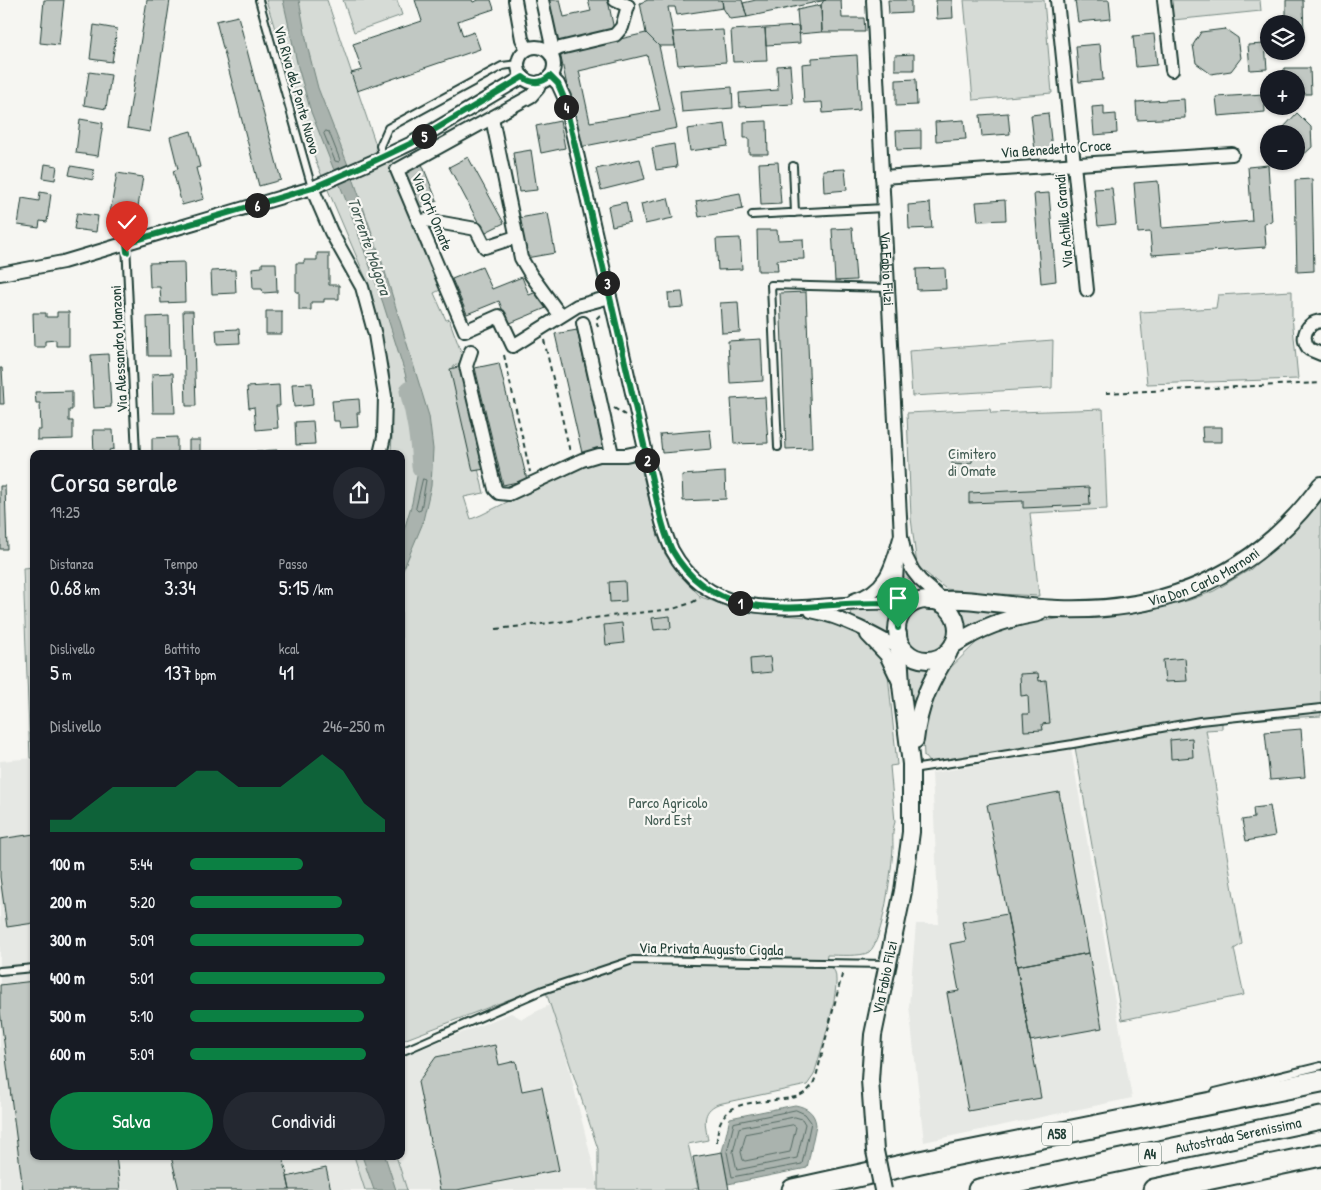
<!DOCTYPE html>
<html lang="it">
<head>
<meta charset="utf-8">
<style>
  :root { --surface:#171b24; --page:#242831; --text:#f1f3f6; --muted:#9ea1a6; --accent:#0b8043 }
  body { margin:0; font-family:"Patrick Hand",sans-serif; background:var(--page); color:var(--text); height:100vh; display:flex; flex-direction:column; font-size:19px; white-space:nowrap }
  * { box-sizing:border-box; margin:0 }
  p { font-size:16px; color:var(--muted) }
  .icon { flex:none; width:28px; height:28px; fill:none; stroke:currentColor; stroke-width:2; stroke-linecap:round; stroke-linejoin:round }
  .map { position:relative; flex:1; overflow:hidden }
  .sheet { position:absolute; left:30px; top:450px; width:375px; height:710px; display:flex; flex-direction:column; background:var(--surface); border-radius:10px; box-shadow:0 1px 4px #0004 }
  .sheet>* { flex:none }
  .tools { position:absolute; left:1260px; top:15px; display:grid; gap:10px }
  .tools a { display:grid; place-items:center; width:45px; height:45px; border-radius:50%; background:var(--surface); box-shadow:0 1px 4px #0004; font-size:25px }
  .pin { position:absolute; display:grid; place-items:center; width:42px; height:42px; color:#fff; margin:-51px -21px; border-radius:50% 50% 50% 0; rotate:-45deg; box-shadow:0 0 5px #0007 }
  .pin .icon { rotate:45deg }
  .km { position:absolute; width:25px; height:25px; margin:-12px; border-radius:50%; background:#222; color:#fff; font-size:14px; line-height:25px; text-align:center }
  .round { display:grid; place-items:center; flex:none; width:52px; height:52px; border-radius:26px; background:var(--page) }
  .head { display:flex; align-items:center; justify-content:space-between; height:85px; padding:0 20px }
  h1 { font-size:28px; font-weight:600; line-height:38px }
  .figures { display:grid; grid-template-columns:repeat(3,1fr); gap:8px; height:85px; padding:5px 20px }
  .figures div { display:grid; align-content:center }
  .figures b { font-size:21px; font-weight:600 }
  .figures small { font-size:14px; font-weight:400 }
  .figures p { font-size:14px }
  .chart { height:140px; padding:10px 20px }
  .chart p { display:flex; justify-content:space-between }
  .chart svg { width:100%; height:90px; margin-top:5px; fill:var(--accent); opacity:.7 }
  .button { display:flex; gap:10px; margin-top:auto; padding:10px 20px }
  .button a { flex:1; height:58px; border-radius:30px; background:var(--accent); color:#fff; font-size:20px; font-weight:600; line-height:58px; text-align:center }
  .button a+a { background:var(--page); color:var(--text) }
  ul { padding:0 20px; list-style:none; font-size:16px }
  li { display:grid; grid-template-columns:80px 60px 1fr; align-items:center; height:38px }
  li i { height:12px; border-radius:6px; background:var(--accent) }
  .map>svg:first-child { display:block }
  .built { fill:#e6e8e4 }
  .green { fill:#d6dbd6; stroke:#7a8c85 }
  .water { fill:#aab3ae; stroke:#72847d }
  .lines { fill:none; stroke-linecap:round; stroke-linejoin:round }
  .shore { stroke:#576c65; stroke-width:1 }
  .river { stroke:#aab3ae; stroke-width:21 }
  .building { fill:#c1c8c3; stroke:#1f3d34; fill-rule:evenodd }
  .lane-casing { stroke:#1f3d34; stroke-width:10 }
  .street-casing { stroke:#1f3d34; stroke-width:16 }
  .secondary-casing { stroke:#1f3d34; stroke-width:20 }
  .highway-casing { stroke:#1f3d34; stroke-width:25 }
  .path { stroke:#1f3d34; stroke-width:2; stroke-dasharray:5 4; stroke-linecap:butt }
  .lane { stroke:#f6f6f2; stroke-width:6 }
  .street { stroke:#f6f6f2; stroke-width:12 }
  .secondary { stroke:#f6f6f2; stroke-width:16 }
  .highway { stroke:#f6f6f2; stroke-width:21 }
  .secondary-bridge-casing { stroke:#1f3d34; stroke-width:20; stroke-linecap:butt }
  .secondary-bridge { stroke:#f6f6f2; stroke-width:16 }
  .route-casing { stroke:#fff; stroke-width:10 }
  .route { stroke:#0b8043; stroke-width:6 }
  .labels { text-anchor:middle; stroke-width:4.5; stroke-linejoin:round; paint-order:stroke }
  .shield { fill:#f6f6f2; stroke:#60746d; stroke-width:1 }
  .shield-label { font-size:14px; font-weight:bold; fill:#1f3d34 }
  .street-label { font-size:15px; fill:#1f3d34; stroke:#f6f6f2 }
  .park-label { font-size:15px; fill:#445d54; stroke:#f6f6f2 }
  .water-label { font-size:16px; font-style:italic; fill:#425a52; stroke:#f6f6f2 }
</style>
</head>
<body>
<div class="map">
<svg width="1321" height="1190" viewBox="0 0 1321 1190">
  <rect width="100%" height="100%" fill="#f6f6f2"/>
  <filter id="ink" filterUnits="userSpaceOnUse"><feTurbulence type="fractalNoise" baseFrequency=".02" numOctaves="2"/><feDisplacementMap in="SourceGraphic" scale="10" xChannelSelector="R" yChannelSelector="G"/><feConvolveMatrix kernelMatrix="1 2 1 2 8 2 1 2 1" color-interpolation-filters="sRGB"/></filter>
  <g filter="url(#ink)">
    <path class="built" d="M1071,749l61,349 -208,44 -15,-136 7,-82h23l-7,-151z
      M34,758v398h320l11,34h-365v-429z
      M553,1003l46,187h-192l-11,-34h5v-99l110,-44 11,6z"/>
    <path class="green" d="M266,0h61l51,151 8,-3 60,139 -12,6 12,27 3,-1 16,44 -12,3 31,127 -20,4 7,22 10,-4 107,-53 51,-2 19,76 7,18 10,15 26,28 43,15 76,6 29,11 12,8 15,16 9,12 3,9 9,91 -7,1 5,56c-3,9 -2,17 -2,26 -1,19 -10,94 -24,104 -7,5 -32,3 -42,3l-1,9c4,2 7,4 9,8 6,19 -15,81 -21,103l-7,10 -89,19c-17,7 -13,21 -10,36l-20,4 10,44 -7,2h-93v-41l-54,-163 -143,55v-587h-10l1,-19 -3,-64 -19,-83 -54,-126z
      M343,0h54l5,15 -48,17z
      M964,0h80l8,93 -79,7z
      M1171,0h89l1,11 -88,9z
      M1292,291v25l6,63 -151,5 -7,-72 76,-4 2,-13z
      M1053,340l-1,48 -140,8 -3,-45z
      M990,409l1,4 112,-4 4,100 -77,4 9,83 -59,-3 -34,-4 -29,-23 -6,-48 -4,-105z
      M1321,496v220l-99,5v8l-16,1 36,214 -8,5 10,46 -122,25 -47,-273 -96,15 -1,-5 -46,6 -3,-1 -5,-6 -1,-20 1,-21 20,-41 37,-36 22,-10 59,-10 38,-1 48,-6 42,-11 24,-9 37,-22 27,-25 37,-38z
      M34,567v191h-4l-7,-190z
      M902,570l6,2 20,20 -1,3 -28,4z
      M952,603l52,9 -41,19z
      M853,606l37,3v27l-2,2 -36,-19 -1,-9z
      M903 630a24 24 0 1 1 48 0a24 24 0 1 1-48 0Z
      M906,657l13,6 14,1 -18,42 -6,-2z
      M354,1156h42l11,34h-42z"/>
    <path class="water" d="M283,0h16l9,49 10,39 35,90 29,84 47,154 4,33 -2,37 -9,39 -21,50v-35l11,-37 6,-32 2,-25 -2,-22 -13,-51 -22,-70 -34,-95 -38,-96 -13,-45z
      M795,1105c12,2 20,8 21,20l-9,43 -79,16 -6,-32 8,-34z
      M362,1156h23l11,34h-22z"/>
    <g class="lines">
      <path class="shore" d="M326,131l3,1 11,28 -1,2 -4,-1 -11,-27z
        M423,479l3,1 -5,30 -3,1 -2,-2z
        M796,1110l9,4 6,8 -9,42 -70,13 -5,-25 7,-29z
        M795,1117l7,2 3,5 -8,34 -60,12 -4,-18 6,-24z
        M793,1125l3,2 -6,25 -45,9 -2,-1 -2,-8 5,-18z"/>
      <path class="river" d="M410,391c7,25 11,50 12,76"/>
    </g>
    <path class="building" d="M44,0h20l-5,45 -19,-2z
      M147,0h23l-20,132 -23,-4z
      M415,0h57l1,2 6,-2h12l3,9 -36,12 5,15 11,-4 6,17 -123,42 -6,-18 11,-3 -9,-26 69,-23z
      M547,0h13l4,17 27,-6 -3,-11h20l6,30 -57,12z
      M648,0h74l1,8 -46,7 -2,-8h-7l7,39h-16l-13,-13 -6,-30z
      M722,0h20l5,17 -17,2 -7,-11z
      M756,0h70l-79,17 -4,-14z
      M824,0h17l1,18h22l1,14h-43l-1,-27z
      M888,0h23v13l-22,1z
      M936,0h16l1,18 -16,1z
      M1075,0h34l2,19 -33,3z
      M1286,0h17l1,40h-8v-16h-10z
      M821,5l1,27 -23,2 -2,-24z
      M238,16l43,164 -22,6 -43,-165z
      M94,25l23,4 -5,33 -22,-3z
      M799,26l1,17 -34,2 -1,-17z
      M765,28l2,33 -34,1 -2,-32z
      M1225,29l13,9 3,20 -10,13 -20,3 -15,-11 -3,-18 8,-13z
      M723,30l3,32 -48,3 -5,-33z
      M646,33l13,13 18,82 -97,19 -20,-94zM647,55l13,55 -70,12 -11,-51z
      M1154,34l3,31 -21,2 -3,-31z
      M1100,44l3,36 -24,2 -3,-36z
      M1265,44l2,25 -17,1 -2,-25z
      M914,54v16h-19v-15z
      M857,55l3,55 -37,3 -1,-11 -18,1 -2,-39 10,-1v-5z
      M790,65l3,39 -53,3 -1,-14 39,-3 -1,-24z
      M1284,68h26l1,26h-15v-15h-12z
      M89,72l22,3 -5,34 -22,-4z
      M916,79l1,26 -21,1v-26z
      M732,87l1,21 -51,4 -2,-21z
      M1264,94l1,18 -47,4 -2,-19z
      M1184,99l1,19 -48,2 -1,-18z
      M1104,106v9l12,-1 1,19 -23,2 -2,-28z
      M1008,113l2,21 -28,2 -2,-21z
      M1048,113l4,36 -17,2 -4,-36z
      M1297,113l14,14 1,20 -13,12 -3,-3v-22h-13v-6z
      M80,119l23,4 -5,33 -22,-3z
      M964,120l2,19 -30,2 -1,-19z
      M560,121l5,27 -24,5 -5,-27z
      M767,121l1,33h-19v-16h-5v-16z
      M725,124l3,22 -38,5 -3,-22z
      M921,130v19l-24,1 -1,-19z
      M191,131l9,36 -4,1 8,31 -22,6 -9,-34 5,-2 -8,-32z
      M674,144l3,23 -21,3 -4,-22z
      M531,150l6,40 -18,2 -6,-39z
      M468,157l36,66 -20,10 -35,-66z
      M640,159l5,20 -44,11 -5,-21z
      M778,162l3,42 -20,1 -2,-42z
      M45,164l12,2 -2,14 -12,-2z
      M422,164l15,37 -18,7 -15,-37z
      M1268,165l4,57 -8,1 2,24 -114,8 -2,-23 -12,1 -4,-50 24,-2 4,47 90,-7 -4,-54z
      M71,166l23,4 -1,10 -24,-5z
      M845,169l2,21 -23,2 -1,-22z
      M117,173l26,4 -8,47 -26,-5z
      M1312,179l2,92 -17,1 -2,-92z
      M1112,188l4,36 -18,2 -4,-37z
      M40,192l11,2 -4,28 -7,-1 -1,7 -21,-3 4,-27 17,3z
      M740,193l3,16 -44,8 -3,-16z
      M1049,193l7,88 -15,2 -7,-89z
      M668,198l5,20 -28,6 -4,-20z
      M1005,200l1,20 -28,1 -2,-19z
      M626,202l4,20 -18,4 -4,-20z
      M930,203l2,25 -23,1 -1,-24z
      M77,213l21,3 -2,16 -22,-3z
      M548,213l7,40 -29,5 -7,-40z
      M852,228l4,52 -21,1 -3,-52z
      M757,230h20l1,10 25,-1 1,20 -27,1 1,11h-20z
      M740,238l2,31 -24,1 -2,-31z
      M317,253h12v32h10v14h-15v3h-13v8h-12v-18h-3v-29h8v-3h13z
      M184,262l1,40 -24,1 -1,-16h-10l-1,-24z
      M262,263h14l1,29 -14,1 -1,-4h-9l-1,-21 10,-1z
      M482,267l10,22 30,-12 7,18 10,-4 7,17 -38,16 -9,-23 -32,13 -15,-35z
      M945,268l1,21 -29,1 -1,-21z
      M235,270l1,23 -24,1 -1,-23z
      M682,292l2,15 -15,1 -1,-15z
      M806,292l6,156 -26,1 -6,-156z
      M738,302l2,30 -18,1 -2,-30z
      M183,311h10l3,95h-10z
      M266,311h16v23h-16z
      M57,312h12v34h-13v-6l-11,1v6h-11l-1,-34h13v4h11z
      M169,316l1,40h-22l-1,-39z
      M239,329l1,14 -23,1 -1,-14z
      M577,330l27,118 -22,5 -27,-119z
      M761,339l2,42 -33,2 -2,-42z
      M108,354l3,53 -17,1 -3,-53z
      M499,363l28,117 -24,5 -28,-117z
      M462,366l23,103 -12,2 -23,-102z
      M0,368h2l2,36h-4z
      M173,373l2,40h-22l-1,-39z
      M312,383l1,22 -19,2 -2,-23z
      M279,385l1,21h-4l2,22 -22,2 -2,-23 -5,1 -2,-21z
      M72,391v19h-3v11h4v18l-36,1v-10h4l-1,-27h-4l-1,-11z
      M765,397l3,46 -34,1 -3,-45z
      M359,399l1,14h-3l1,14 -18,1 -1,-7h-5l-2,-20z
      M313,421l2,23 -19,1 -1,-23z
      M1202,427h20v15h-19z
      M93,430h20l1,19 -5,1 1,4h-16z
      M710,430l2,19 -50,4 -2,-19z
      M177,437v17h-25v-16z
      M189,440h11v14h-11z
      M277,450v4h-21v-3z
      M953,453l12,1 8,2 -1,6 -6,3 -14,-1z
      M725,472l1,27 -43,2 -1,-26z
      M0,486h5l2,63h-7z
      M1089,487l1,18 -67,3v-7l-54,2v-10z
      M625,581l1,20 -16,1 -1,-20z
      M670,616l1,12 -17,2 -2,-12z
      M622,623l2,20 -18,2 -2,-20z
      M770,657l2,15 -21,2 -1,-15z
      M1185,658l2,23 -22,1 -2,-22z
      M1038,673l1,8 7,-1 4,43 -8,1 1,6 -19,1 -1,-17h6l-1,-19 -7,1 -1,-22z
      M1301,729l4,48 -35,3 -5,-48z
      M1192,738l1,19 -22,2 -1,-19z
      M1059,792l30,161 -72,13 -30,-161z
      M1270,806l5,30 -29,5 -4,-21 12,-2 -1,-10z
      M34,834v89l-27,4 -7,-50v-38z
      M1007,914l34,184 -73,13 -21,-118 12,-2 -9,-47 16,-3 -4,-19z
      M1089,953l13,75 -72,13 -13,-75z
      M34,981v175h82l4,34h-97l-23,-179v-26z
      M495,1045l4,20 17,-4 6,30 20,-4 17,83 -102,20h-17l-22,-108 18,-25z
      M722,1152l7,38h-30l-6,-33z
      M171,1156h112l7,34h-111z
      M326,1168l5,22h-41l-3,-13z"/>
    <g class="lines">
      <defs>
        <path id="lane" d="M259,0l53,188
          M383,157l-3,-11 8,-18 114,-62 16,-2
          M793,166l2,47
          M752,215l132,-7
          M126,243l10,211
          M778,447l-7,-162 117,3
          M912,769l161,-25 127,-23 121,-13
          M0,971l34,-3
          M401,1052l142,-62 90,-30 255,4
          M1215,1092l106,-26"/>
        <g id="street">
          <path d="M515,0l7,39 5,10"/>
          <path d="M542,0l10,46 2,5"/>
          <path d="M615,0l13,6"/>
          <path id="s1" d="M873,0l28,536 4,19 8,16 7,9 23,20 8,12"/>
          <path d="M1057,0l30,290"/>
          <path d="M1164,0l8,70"/>
          <circle cx="536" cy="65" r="18"/>
          <path d="M550,53l10,-5 55,-13 7,-8 6,-21"/>
          <path d="M550,76l8,8 6,13 95,413c3,13 7,27 13,40 37,68 107,59 173,54 25,-2 51,-1 76,-2"/>
          <path d="M540,82l-2,6 -7,8 -134,74 68,161 34,-15 14,30 64,-40 33,-9"/>
          <path d="M492,118l29,140 10,17 29,40"/>
          <path d="M882,177l350,-23"/>
          <path d="M312,188l19,44 31,55 13,48 10,61 -1,41 -4,17"/>
          <path d="M419,223l7,-3 50,9 9,18 31,-10"/>
          <path d="M0,274l63,-12 249,-74 62,-27 38,-18 111,-66"/>
          <path d="M1321,321c-15,2 -21,16 -12,28l12,5"/>
          <path d="M583,323l29,131"/>
          <path d="M471,351l-5,15 29,123 4,4 10,1 73,-34 17,-5h27l19,-4"/>
          <path d="M897,562l-2,41 3,25"/>
          <path d="M854,600c32,-9 38,-33 46,-62"/>
          <path d="M811,611c36,7 68,26 100,44"/>
          <path d="M867,635l19,20 12,25"/>
        </g>
        <g id="secondary">
          <circle cx="927" cy="630" r="30"/>
          <path id="s2" d="M929,601c11,-1 22,-2 34,-1 31,2 63,8 95,9 109,4 199,-35 263,-124"/>
          <path d="M953,645c29,-18 51,-26 85,-32"/>
          <path d="M915,740c4,-35 15,-59 34,-88"/>
          <path id="s3" d="M875,1151l-5,-71 3,-45 30,-144 8,-59v-68l-10,-79 -3,-51"/>
        </g>
        <g id="highway">
          <path d="M793,1190l150,-33 378,-76"/>
          <path id="s4" d="M979,1190l342,-72"/>
          <path d="M1154,1190l167,-35"/>
        </g>
      </defs>
      <use href="#lane" class="lane-casing"/>
      <use href="#street" class="street-casing"/>
      <use href="#secondary" class="secondary-casing"/>
      <use href="#highway" class="highway-casing"/>
      <path class="path" d="M598,327l-2,-8 5,-5
        M544,340l26,112
        M504,355l26,117
        M1106,393l215,-10
        M614,408l11,7
        M496,629l177,-20 18,-6 9,-5
        M717,1142c0,-43 33,-38 66,-43 9,-1 18,-2 25,-9 5,-4 7,-11 9,-17l26,-102"/>
      <use href="#lane" class="lane"/>
      <use href="#street" class="street"/>
      <use href="#secondary" class="secondary"/>
      <use href="#highway" class="highway"/>
      <defs>
        <path id="secondary-bridge" d="M875,1151l8,39"/>
      </defs>
      <use href="#secondary-bridge" class="secondary-bridge-casing"/>
      <use href="#secondary-bridge" class="secondary-bridge"/>
    </g>
  </g>
  <g class="lines" filter="url(#ink)">
    <defs>
      <path id="route" d="M127,252l-1,-9 186,-55 62,-27 38,-18 111,-66c9,7 18,7 27,-1l8,8 6,14 95,412c3,13 7,28 13,40 38,68 108,59 174,54 16,-1 33,-1 49,-1l3,25"/>
    </defs>
    <use href="#route" class="route-casing"/>
    <use href="#route" class="route"/>
  </g>
  <g class="labels">
    <g class="shield">
      <rect x="1042" y="1122.5" width="30" height="23" rx="4"/>
      <rect x="1139" y="1142.5" width="22" height="23" rx="4"/>
    </g>
    <g class="shield-label">
      <text x="1057" y="1139">A58</text>
      <text x="1150" y="1159">A4</text>
    </g>
    <g class="street-label">
      <text transform="translate(297 90) rotate(74)" y="5">Via Riva del Ponte Nuovo</text>
      <text transform="translate(1056 149) rotate(-4)" y="5">Via Benedetto Croce</text>
      <text transform="translate(432 212) rotate(67)" y="5">Via Orti Omate</text>
      <text transform="translate(1064 221) rotate(-95)" y="5">Via Achille Grandi</text>
      <text dy="5" stroke="none"><textPath href="#s1" startOffset="269">Via Fabio Filzi</textPath></text>
      <text transform="translate(119 349) rotate(-93)" y="5">Via Alessandro Manzoni</text>
      <text dy="5" stroke="none"><textPath href="#s2" startOffset="281">Via Don Carlo Marnoni</textPath></text>
      <text transform="translate(711 949) rotate(1)" y="5">Via Privata Augusto Cigala</text>
      <text dy="5" stroke="none"><textPath href="#s3" startOffset="175">Via Fabio Filzi</textPath></text>
      <text dy="5" stroke="none"><textPath href="#s4" startOffset="265">Autostrada Serenissima</textPath></text>
    </g>
    <g class="park-label">
      <text x="972" y="459">Cimitero<tspan x="972" dy="17">di Omate</tspan></text>
      <text x="668" y="808">Parco Agricolo<tspan x="668" dy="17">Nord Est</tspan></text>
    </g>
    <g class="water-label">
      <text transform="translate(370 246) rotate(71)" y="6">Torrente Molgora</text>
    </g>
  </g>
</svg>
<div class="tools">
<a><svg class="icon" aria-label="layers" viewBox="0 0 24 24"><path d="M12 4l9 5-9 5-9-5zM3 14l9 5 9-5"/></svg></a>
<a>+</a>
<a>−</a>
</div>
<div class="pin" style="left:898px;top:628px;background:#1e9e55"><svg class="icon" aria-label="arrive" viewBox="0 0 24 24"><path d="M6 21V4h12l-3 4 3 4H6"/></svg></div>
<div class="pin" style="left:127px;top:252px;background:#d93025"><svg class="icon" aria-label="check" viewBox="0 0 24 24"><path d="M5 12l5 5 9-10"/></svg></div>
<b class="km" style="left:740px;top:603px">1</b>
<b class="km" style="left:647px;top:460px">2</b>
<b class="km" style="left:607px;top:283px">3</b>
<b class="km" style="left:566px;top:107px">4</b>
<b class="km" style="left:424px;top:136px">5</b>
<b class="km" style="left:257px;top:205px">6</b>
<section class="sheet">
<div class="head"><div><h1>Corsa serale</h1><p>19:25</p></div><a class="round"><svg class="icon" aria-label="share" viewBox="0 0 24 24"><path d="M12 15V3M7 8l5-5 5 5M5 13v7h14v-7"/></svg></a></div>
<div class="figures">
<div><p>Distanza</p><b>0.68<small> km</small></b></div>
<div><p>Tempo</p><b>3:34</b></div>
<div><p>Passo</p><b>5:15<small> /km</small></b></div>
</div>
<div class="figures">
<div><p>Dislivello</p><b>5<small> m</small></b></div>
<div><p>Battito</p><b>137<small> bpm</small></b></div>
<div><p>kcal</p><b>41</b></div>
</div>
<div class="chart"><p><span>Dislivello</span>246–250 m</p>
<svg viewBox="0 0 160 44" preserveAspectRatio="none"><path d="M0 44V38L10 38L20 30L30 22L40 22L50 22L60 22L70 14L80 14L90 22L100 22L110 22L120 14L130 6L140 14L150 30L160 38V44z"/></svg>
</div>
<ul>
<li><b>100 m</b>5:44<i style="width:58%"></i></li>
<li><b>200 m</b>5:20<i style="width:78%"></i></li>
<li><b>300 m</b>5:09<i style="width:89%"></i></li>
<li><b>400 m</b>5:01<i style="width:100%"></i></li>
<li><b>500 m</b>5:10<i style="width:89%"></i></li>
<li><b>600 m</b>5:09<i style="width:90%"></i></li>
</ul>
<div class="button"><a>Salva</a><a>Condividi</a></div>
</section>
</div>
</body>
</html>
